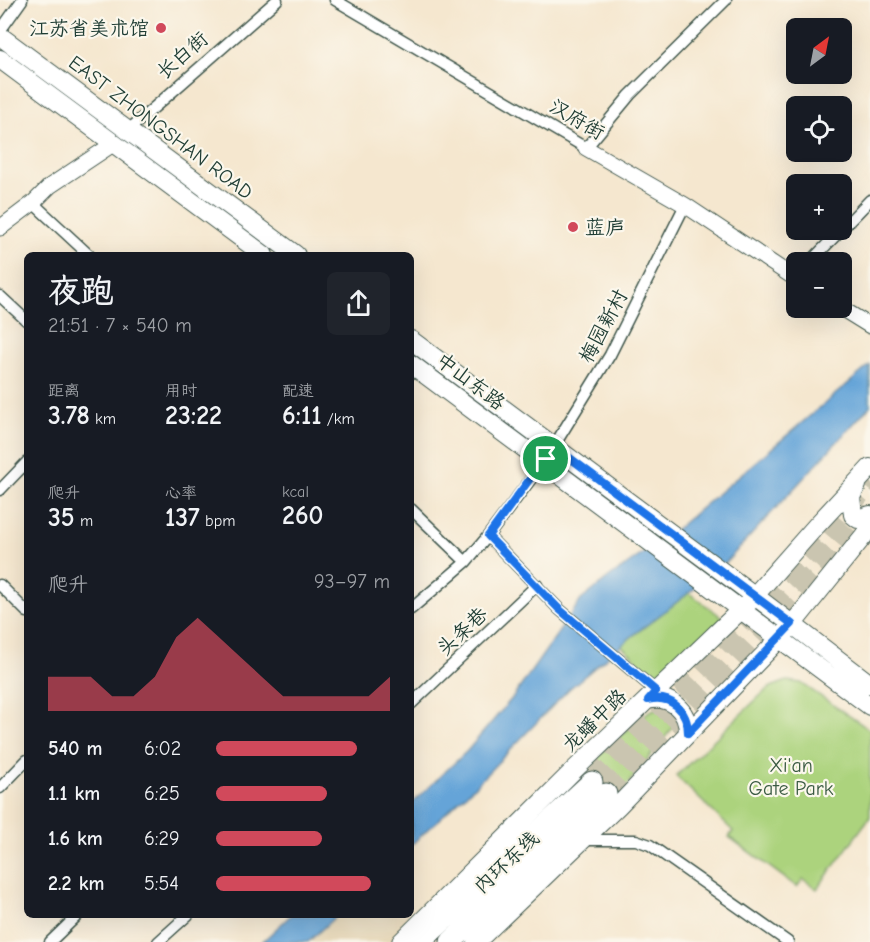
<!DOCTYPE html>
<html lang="zh">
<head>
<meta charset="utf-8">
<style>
  :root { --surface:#171b24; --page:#20242c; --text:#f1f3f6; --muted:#9ea1a6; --accent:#d1495b }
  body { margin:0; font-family:"Comic Neue","LXGW WenKai TC",sans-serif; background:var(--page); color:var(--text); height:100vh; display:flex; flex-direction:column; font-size:22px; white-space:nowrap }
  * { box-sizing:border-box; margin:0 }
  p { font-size:20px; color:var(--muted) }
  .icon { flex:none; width:33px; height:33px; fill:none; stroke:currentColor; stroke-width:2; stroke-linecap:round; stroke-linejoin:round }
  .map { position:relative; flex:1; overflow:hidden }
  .sheet { position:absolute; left:24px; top:252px; width:390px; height:666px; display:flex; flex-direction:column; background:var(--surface); border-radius:9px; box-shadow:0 6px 24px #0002 }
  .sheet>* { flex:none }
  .needle { width:39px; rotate:32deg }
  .controls { position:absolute; left:786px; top:18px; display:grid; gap:12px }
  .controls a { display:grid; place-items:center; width:66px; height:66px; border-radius:9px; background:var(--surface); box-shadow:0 6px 24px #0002; font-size:30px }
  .pin { position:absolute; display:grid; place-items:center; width:51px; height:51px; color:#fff; margin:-26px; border:3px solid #fff; border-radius:50%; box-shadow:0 2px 6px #0007 }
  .round { display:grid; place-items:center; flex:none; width:63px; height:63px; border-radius:9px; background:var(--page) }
  .head { display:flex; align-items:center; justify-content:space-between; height:102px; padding:0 24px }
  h1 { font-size:33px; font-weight:700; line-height:45px }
  .metrics { display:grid; grid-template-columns:repeat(3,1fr); gap:9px; height:102px; padding:6px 24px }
  .metrics div { display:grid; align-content:center }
  .metrics b { font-size:26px; font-weight:700 }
  .metrics small { font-size:16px; font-weight:400 }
  .metrics p { font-size:16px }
  .chart { height:168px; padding:12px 24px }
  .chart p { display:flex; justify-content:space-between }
  .chart svg { width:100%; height:108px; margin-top:6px; fill:var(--accent); opacity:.7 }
  ul { padding:0 24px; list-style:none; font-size:20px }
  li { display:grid; grid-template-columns:96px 72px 1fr; align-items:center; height:45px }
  li i { height:15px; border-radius:8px; background:var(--accent) }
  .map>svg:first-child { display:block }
  .built { fill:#e8d9ba }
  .green { fill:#acd37d; stroke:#668858; stroke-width:1.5 }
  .water { fill:#65a4d8; stroke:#427086; stroke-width:1.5 }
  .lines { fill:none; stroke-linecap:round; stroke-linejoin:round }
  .highway-tunnel { stroke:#cac5b0; stroke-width:21; stroke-dasharray:21 10; stroke-linecap:butt }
  .street-casing { stroke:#3f564b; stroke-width:13 }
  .secondary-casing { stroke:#3f564b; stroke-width:17 }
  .primary-casing { stroke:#3f564b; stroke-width:20 }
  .highway-casing { stroke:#3f564b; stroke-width:23 }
  .street { stroke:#fff; stroke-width:10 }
  .secondary { stroke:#fff; stroke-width:15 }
  .primary { stroke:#fff; stroke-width:18 }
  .highway { stroke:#fff; stroke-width:21 }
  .route-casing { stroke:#fff; stroke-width:12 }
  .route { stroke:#1a73e8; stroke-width:8 }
  .poi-dot { fill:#d1495b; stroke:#fbf7ec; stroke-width:2 }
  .labels { text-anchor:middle; stroke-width:4.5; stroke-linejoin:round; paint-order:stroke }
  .poi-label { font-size:20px; fill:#1f3d34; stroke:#fbf7ec; text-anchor:end }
  .street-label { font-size:20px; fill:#1f3d34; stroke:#fbf7ec }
  .park-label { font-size:20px; fill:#3b5b43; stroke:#fbf7ec }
</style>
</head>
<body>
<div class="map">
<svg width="870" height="942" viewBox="0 0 870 942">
  <rect width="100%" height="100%" fill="#fbf7ec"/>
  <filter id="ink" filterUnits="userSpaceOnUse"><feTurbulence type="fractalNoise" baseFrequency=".0167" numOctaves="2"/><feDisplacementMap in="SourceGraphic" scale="12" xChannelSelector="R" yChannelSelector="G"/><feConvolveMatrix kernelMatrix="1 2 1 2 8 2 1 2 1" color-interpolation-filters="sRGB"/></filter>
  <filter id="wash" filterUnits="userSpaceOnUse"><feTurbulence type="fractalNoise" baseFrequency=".008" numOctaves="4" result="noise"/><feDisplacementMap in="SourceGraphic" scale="24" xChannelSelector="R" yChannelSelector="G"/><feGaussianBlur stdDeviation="1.35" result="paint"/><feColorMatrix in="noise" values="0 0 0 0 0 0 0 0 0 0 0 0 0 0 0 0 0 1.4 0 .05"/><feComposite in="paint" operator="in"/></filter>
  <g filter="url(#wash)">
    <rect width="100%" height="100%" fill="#f5e7cf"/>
    <path class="built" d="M411,914l9,9 -21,19h-91l29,-27z"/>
    <path class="green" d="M689,593l40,29 -66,63 -42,-40z
      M787,681l14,2 69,47v87l-53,72 -14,-10 -6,8 -68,-50 4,-6 -57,-55 86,-82 9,-7z
      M659,707c10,4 14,7 16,18l-53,66 -30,-30 56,-49z"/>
    <path class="water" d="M870,365v41l-152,165 -82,62 -67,56 -93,96 -65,60v-41l56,-53 47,-55 67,-96 30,-24 58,-41z
      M291,915h46l-29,27h-46z"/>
  </g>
  <g filter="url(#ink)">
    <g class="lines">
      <path class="highway-tunnel" d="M592,782l230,-243 48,-57
        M606,794l231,-246 33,-39"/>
      <defs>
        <path id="street" d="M335,0l251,148 44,-53 96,-95
          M0,31l22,-31
          M125,133l152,-133
          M33,203l56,52
          M810,262l60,-62
          M0,296l27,25
          M0,490l27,-28
          M411,509l55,53
          M488,536l71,73 97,82
          M0,585l27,27
          M411,609l55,-47 22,-26 58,-77 64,-104 75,-150
          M411,704l126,-119
          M0,788l27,-28
          M583,840h53l14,5 138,97
          M50,942l28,-27
          M158,942l30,-27"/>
        <path id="secondary" d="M586,148l99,57 111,74
          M0,228l33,-25 17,-17 63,-42
          M841,308l29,18"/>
        <path id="primary" d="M0,36l296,219
          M0,59l264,196
          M411,340l344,256 115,88
          M411,364l459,342
          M857,485l-6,12 2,18 5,4 12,-4
          M647,700c23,-6 41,10 41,33
          M401,942l173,-172 175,-168 67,-76 54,-58
          M476,942l142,-136 169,-175 83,-103"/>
        <path id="highway" d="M420,942l172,-160
          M451,942l155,-148"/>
      </defs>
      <use href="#street" class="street-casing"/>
      <use href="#secondary" class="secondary-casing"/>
      <use href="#primary" class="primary-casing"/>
      <use href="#highway" class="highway-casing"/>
      <use href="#street" class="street"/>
      <use href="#secondary" class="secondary"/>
      <use href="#primary" class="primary"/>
      <use href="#highway" class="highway"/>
    </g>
  </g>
  <g class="lines" filter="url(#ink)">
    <defs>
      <path id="route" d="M554,446l238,178 -104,109c0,-23 -18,-39 -40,-33l8,-9 -97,-82 -71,-73z"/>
    </defs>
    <use href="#route" class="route-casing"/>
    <use href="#route" class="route"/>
  </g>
  <g class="poi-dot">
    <circle cx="161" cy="28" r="6"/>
    <circle cx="573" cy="227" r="6"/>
  </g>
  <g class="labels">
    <g class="poi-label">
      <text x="149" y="35">江苏省美术馆</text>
      <text x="585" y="234" text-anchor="start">蓝庐</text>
    </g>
    <g class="street-label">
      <text transform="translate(182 55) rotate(-41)" y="7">长白街</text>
      <text transform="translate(577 119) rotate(30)" y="7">汉府街</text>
      <text transform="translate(161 127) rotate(37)" y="7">EAST ZHONGSHAN ROAD</text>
      <text transform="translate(603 326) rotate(-62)" y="7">梅园新村</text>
      <text transform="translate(471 381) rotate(37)" y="7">中山东路</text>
      <text transform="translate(462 631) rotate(-43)" y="7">头条巷</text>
      <text transform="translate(594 720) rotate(-44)" y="7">龙蟠中路</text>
      <text transform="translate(506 862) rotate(-43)" y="7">内环东线</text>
    </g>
    <g class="park-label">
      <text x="791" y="772">Xi'an<tspan x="791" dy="23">Gate Park</tspan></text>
    </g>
  </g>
</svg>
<div class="controls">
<a><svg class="needle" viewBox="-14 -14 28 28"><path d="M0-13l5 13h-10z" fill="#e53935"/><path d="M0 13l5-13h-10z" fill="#9ea1a6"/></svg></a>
<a><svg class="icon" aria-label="locate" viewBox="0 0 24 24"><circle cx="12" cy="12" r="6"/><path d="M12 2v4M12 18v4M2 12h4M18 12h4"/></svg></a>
<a>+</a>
<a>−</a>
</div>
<div class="pin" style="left:546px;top:459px;background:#1e9e55"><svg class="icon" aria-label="arrive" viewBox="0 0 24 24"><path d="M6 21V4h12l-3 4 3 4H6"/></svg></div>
<section class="sheet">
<div class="head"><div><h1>夜跑</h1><p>21:51 · 7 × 540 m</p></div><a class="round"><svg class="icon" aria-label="share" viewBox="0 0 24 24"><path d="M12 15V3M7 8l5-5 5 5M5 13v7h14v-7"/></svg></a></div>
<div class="metrics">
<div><p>距离</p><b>3.78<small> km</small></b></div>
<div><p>用时</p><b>23:22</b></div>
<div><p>配速</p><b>6:11<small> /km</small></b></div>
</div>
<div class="metrics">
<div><p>爬升</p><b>35<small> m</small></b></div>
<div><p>心率</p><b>137<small> bpm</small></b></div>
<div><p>kcal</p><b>260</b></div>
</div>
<div class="chart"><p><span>爬升</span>93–97 m</p>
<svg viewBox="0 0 160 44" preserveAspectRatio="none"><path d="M0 44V30L10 30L20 30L30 38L40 38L50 30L60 14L70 6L80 14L90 22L100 30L110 38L120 38L130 38L140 38L150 38L160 30V44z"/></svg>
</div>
<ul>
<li><b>540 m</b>6:02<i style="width:81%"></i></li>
<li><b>1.1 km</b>6:25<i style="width:64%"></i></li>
<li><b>1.6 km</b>6:29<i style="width:61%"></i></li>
<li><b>2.2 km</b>5:54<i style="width:89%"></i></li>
</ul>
</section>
</div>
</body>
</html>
